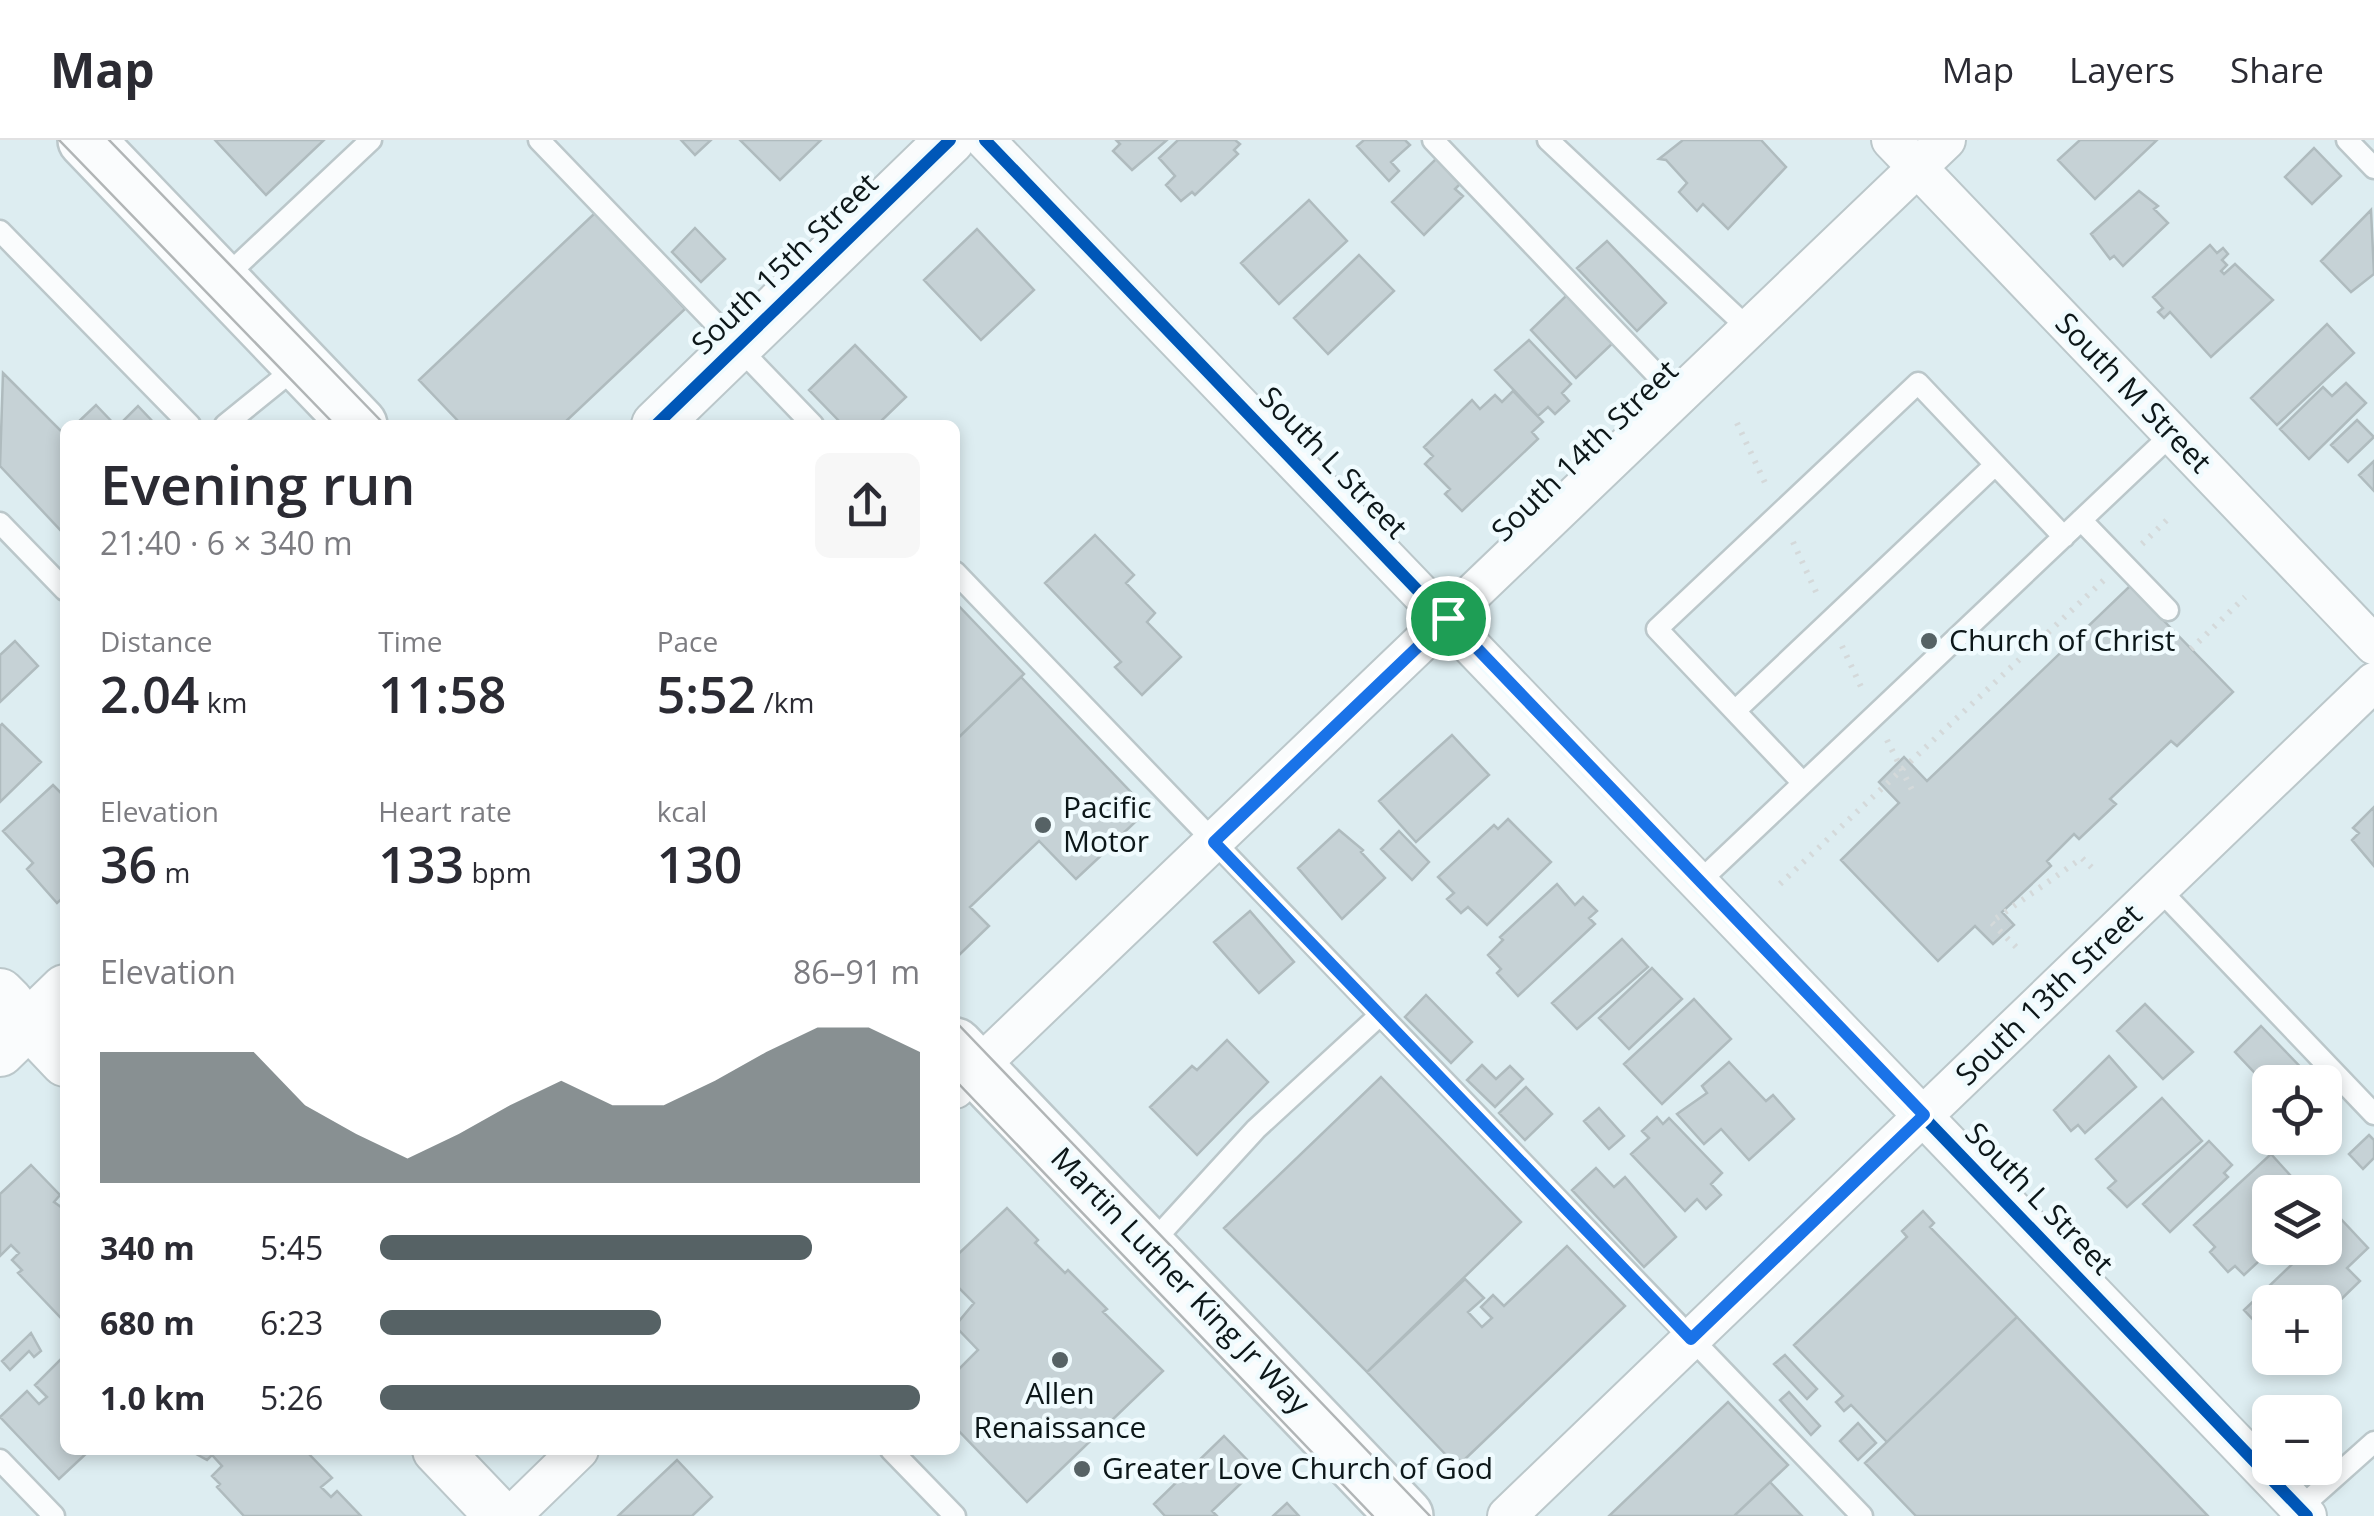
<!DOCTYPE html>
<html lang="en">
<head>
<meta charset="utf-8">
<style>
  :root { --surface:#fff; --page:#f7f7f7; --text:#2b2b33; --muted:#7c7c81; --line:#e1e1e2; --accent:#566265 }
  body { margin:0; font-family:"Open Sans",sans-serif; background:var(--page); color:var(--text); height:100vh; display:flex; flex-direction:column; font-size:38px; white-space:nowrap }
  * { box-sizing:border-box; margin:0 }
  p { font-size:32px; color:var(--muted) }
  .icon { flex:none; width:55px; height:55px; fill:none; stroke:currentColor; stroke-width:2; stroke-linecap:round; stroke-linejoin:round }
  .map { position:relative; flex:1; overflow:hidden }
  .drawer { position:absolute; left:60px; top:280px; width:900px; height:1035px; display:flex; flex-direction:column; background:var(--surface); border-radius:15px; box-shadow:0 5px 15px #0003 }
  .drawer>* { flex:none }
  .tools { position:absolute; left:2252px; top:925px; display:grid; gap:20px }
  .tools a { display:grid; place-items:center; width:90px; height:90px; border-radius:15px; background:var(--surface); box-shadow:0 5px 15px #0003; font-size:50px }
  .pin { position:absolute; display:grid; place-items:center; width:85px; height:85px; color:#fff; margin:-42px; border:5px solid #fff; border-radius:50%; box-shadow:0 2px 10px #0007 }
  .round { display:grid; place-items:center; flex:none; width:105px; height:105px; border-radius:15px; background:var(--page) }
  .overview { display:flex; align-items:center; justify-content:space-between; height:170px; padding:0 40px }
  h1 { font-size:55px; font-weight:600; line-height:75px }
  .figures { display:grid; grid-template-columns:repeat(3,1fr); gap:15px; height:170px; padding:10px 40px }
  .figures div { display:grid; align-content:center }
  .figures b { font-size:50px; font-weight:600 }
  .figures small { font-size:28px; font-weight:400 }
  .figures p { font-size:28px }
  .chart { height:280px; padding:20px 40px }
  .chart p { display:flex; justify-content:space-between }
  .chart svg { width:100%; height:180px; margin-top:10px; fill:var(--accent); opacity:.7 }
  ul { padding:0 40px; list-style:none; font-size:32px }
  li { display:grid; grid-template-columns:160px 120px 1fr; align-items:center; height:75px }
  li i { height:25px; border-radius:12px; background:var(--accent) }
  header { display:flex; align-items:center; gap:60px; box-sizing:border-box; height:140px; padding:0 50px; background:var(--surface); border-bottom:2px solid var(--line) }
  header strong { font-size:48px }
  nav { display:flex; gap:55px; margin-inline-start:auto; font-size:35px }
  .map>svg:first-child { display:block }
  .building { fill:#c6d2d6; stroke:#afbbbe; stroke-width:2.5 }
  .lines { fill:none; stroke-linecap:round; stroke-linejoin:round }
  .service-casing { stroke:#bbc7ca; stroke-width:25 }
  .minor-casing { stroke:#bbc7ca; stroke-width:42 }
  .tertiary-casing { stroke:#bbc7ca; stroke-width:52 }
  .secondary-casing { stroke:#bbc7ca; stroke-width:60 }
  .path { stroke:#d4d9da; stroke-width:6; stroke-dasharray:2.5 8; stroke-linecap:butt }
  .service { stroke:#fafcfd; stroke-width:20 }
  .minor { stroke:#fafcfd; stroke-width:38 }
  .tertiary { stroke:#fafcfd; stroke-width:48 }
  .secondary { stroke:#fafcfd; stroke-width:55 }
  .tram { stroke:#b1b5b6; stroke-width:2.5 }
  .cycleway-casing { stroke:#f0fbfe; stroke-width:19 }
  .cycleway { stroke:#0057b8; stroke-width:12 }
  .route-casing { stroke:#fff; stroke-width:20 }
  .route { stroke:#1a73e8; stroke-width:12 }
  .poi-dot { fill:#566265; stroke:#f0fbfe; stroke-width:4 }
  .labels { text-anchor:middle; stroke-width:9; stroke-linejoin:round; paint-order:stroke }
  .street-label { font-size:30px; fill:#0d1719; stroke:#f0fbfe }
  .poi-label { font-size:30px; fill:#0d1719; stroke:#f0fbfe; text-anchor:start }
</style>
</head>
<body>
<header>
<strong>Map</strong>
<nav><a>Map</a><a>Layers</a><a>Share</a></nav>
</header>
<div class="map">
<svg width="2374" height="1376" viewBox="0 0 2374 1376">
  <rect width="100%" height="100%" fill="#ddedf1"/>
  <path class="building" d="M215,0h109l-58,55z
    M681,0h30l-16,15z
    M740,0h81l-41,40z
    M1116,0h51l-35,30 -19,-19 7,-7z
    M1178,0h57l5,4 -6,6 4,4 -43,41 -3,-3 -11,9 -15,-16 9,-9 -16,-18z
    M1364,0h41l5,5 -19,17 8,9 -10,10 -32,-35z
    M1683,0h78l25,27 -58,62 -25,-25 -6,7 -18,-19 8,-9 -21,-23 -7,-1z
    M2080,0h77l-62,59 -37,-39z
    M2314,8l27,28 -29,28 -27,-27z
    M1437,18l24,25 -6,6 8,7 -39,39 -32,-33z
    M2139,51l19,15 -4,3 14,14 -45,43 -9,-10 -4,3 -19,-25z
    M1309,60l38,41 -68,63 -38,-41z
    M2371,70l3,64 -23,18 -30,-31z
    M595,73l90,96 -123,116h-100l-43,-45z
    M695,88l30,31 -24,23 -29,-30z
    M977,89l57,61 -53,50 -57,-60z
    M1607,101l59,62 -29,28 -60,-63z
    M2210,105l7,8 6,-5 5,6 -6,6 5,5 -6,6 3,3 11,-10 38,36 -62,57 -41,-45 -6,6 -6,-6 5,-4 -10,-11z
    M1359,115l35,36 -66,63 -34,-36z
    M1568,154l46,48 -38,36 -45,-48z
    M2327,184l27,29 -77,72 -26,-27z
    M1529,200l42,44 -9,9 7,8 -14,13 -7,-7 -10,9 -43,-46z
    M855,205l51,52 -29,28h-34l-34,-35z
    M3,233l62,62v100l-65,-69z
    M2346,243l20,20 -57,56 -29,-30 43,-42 9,9z
    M1513,251l30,31 -11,10 6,7 -76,72 -17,-17 5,-5 -25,-25 8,-8 -9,-9 48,-47 8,9 15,-14 7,7z
    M96,265l19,20h-40z
    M138,266l18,19h-37z
    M2357,280l17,17 -26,25 -17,-17z
    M2374,321v30l-15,-16z
    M1095,395l39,40 -8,8 29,30 -8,9 34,35 -39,38 -27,-28 6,-5 -76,-79z
    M2130,446l103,106 -56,54 -6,-5 -61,58 6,5 -37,35 -5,-5 -27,27 4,5 -49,46 12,13 -21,19 -18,-18 -37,35 -97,-101 58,-57 -20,-21 25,-25 23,24z
    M955,462l69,72 -69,67z
    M15,501l23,25 -38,36v-47z
    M1021,537l127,133 -32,30 4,4 -9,8 -3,-3 -32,30 -37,-38 -69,66 19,19 -31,30 -3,-215z
    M2,584l39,38 -41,40v-76z
    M1452,595l37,40 -73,67 -37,-41z
    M53,645l12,12v99l-8,7 -30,-34 6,-6 -30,-32z
    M2374,667v59l-22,-26 7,-7 -6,-5z
    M1508,679l43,43 -64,63 -19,-18 -7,6 -14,-14 7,-6 -16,-16 56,-52 4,4z
    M1339,690l24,20 -2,2 24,26 -43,41 -44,-51z
    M1399,691l30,31 -17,18 -31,-31z
    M1557,744l18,21 8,-8 14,14 -8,7 6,6 -77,72 -21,-23 4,-4 -13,-14 15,-15 -3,-3z
    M1250,771l44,51 -35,31 -45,-51z
    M1622,799l26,28 -71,62 -25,-26z
    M1652,828l30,31 -53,50 -30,-31z
    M1426,855l46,47 -21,21 -46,-46z
    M1694,859l37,40 -69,65 -38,-40z
    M2145,864l48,48 -30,27 -46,-48z
    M2261,886l54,56h-45v7l-35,-37z
    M1227,900l41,42 -71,73 -47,-48 42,-41 5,4z
    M2109,916l27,31 -51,46 -7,-8 -7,6 -17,-21z
    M1729,922l37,39 7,-6 21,24 -45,41 -28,-31 -17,15 -27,-30 30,-21 -5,-7z
    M1482,925l14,14 14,-13 13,13 -28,28 -28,-27z
    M1381,937l140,145 -154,150 -143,-144z
    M1526,947l26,27 -27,26 -26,-27z
    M2162,958l40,43 -75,66 -19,-19 8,-7 -20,-22z
    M1599,968l25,28 -15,13 -25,-28z
    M1657,977l6,7 6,-6 53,55 -11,11 10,11 -15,14 -9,-10 -12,12 -54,-57 18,-16 -7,-7z
    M2369,995l5,5v18l-11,11 -14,-15z
    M2209,1001l23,24 -8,8 4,4 -58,55 -27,-28z
    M2271,1014l29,32 -7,6h-23l3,56 -29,27 -9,-9 -7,6 -18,-20 5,-5 -21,-22z
    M31,1025l29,30 -6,7 11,8v103l-5,4 -42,-44 4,-3 -10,-10 7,-7 -8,-8 -11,11v-62z
    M1596,1028l18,19 11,-10 51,60 -32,30 -72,-77z
    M1007,1068l31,32 -3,3 30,30 3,-3 39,39 -4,3 60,59 -136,131 -72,-75v-54l23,-23 -23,-24 19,-23 -19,-19v-27z
    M1923,1071l11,12 -4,4 87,90 -130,125 -36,-37 -7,6 -8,-9 7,-6 -49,-51 113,-108 -5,-6z
    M2340,1078l28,30 -21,20 13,13 -35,34v-13h-55v29l-6,-7 -4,3 -16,-17 65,-62h16v-16z
    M1567,1106l58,60 -162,155 -15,-4 -81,-85 98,-93 19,19 -16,14 14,15 10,-9 -11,-11 12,-12 11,11z
    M2017,1177l191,199h-292l-51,-53z
    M31,1193l10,18 -7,6 -5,-6 -19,19 -8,-9z
    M65,1215v95h25l-31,29 -59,-62 27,-26 12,13 8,-7 -12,-12z
    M1785,1215l32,34 -10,10 -33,-35z
    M1789,1252l31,34 -9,9 -31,-35z
    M1728,1262l60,63 -54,51h-125z
    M1858,1283l18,20 -18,17 -18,-19z
    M1224,1296l32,33 -44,42 5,5h-52l-11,-12z
    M189,1310h116l27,28 -11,9 10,10 6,-6 24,25h-117l-27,-29 3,-3 -8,-8 10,-10 -10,-11 -5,5z
    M677,1320l35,37 -20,19h-74z
    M1770,1342l32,34h-68z
    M1287,1363l12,13h-26z"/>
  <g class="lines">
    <defs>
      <path id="service" d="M539,0l274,285
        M1433,0l245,257
        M1548,0l201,189
        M2347,0l27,28
        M0,91l190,194
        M223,139l148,-139
        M225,285l74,-60
        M2081,380l87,90
        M0,383l65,67
        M955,432l907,944
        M1735,571l260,-246
        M1803,643l-146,-154 261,-246 146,154
        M1700,741l472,-447
        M2159,749l215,225
        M1149,1106l107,-117 124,-114
        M891,1310l64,66
        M0,1320l54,56
        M2300,1368l74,-66"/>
      <path id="minor" d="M985,0l1322,1376
        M1891,0l483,505
        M955,949l991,-949
        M511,1376l68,-66
        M1507,1376l867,-834"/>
      <path id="tertiary" d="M656,285l294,-285
        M0,853l9,9
        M29,884l36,38
        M0,912l65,-63
        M437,1310l63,66"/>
      <path id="secondary" d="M86,0l273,285
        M955,906l450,470"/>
    </defs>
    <use href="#service" class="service-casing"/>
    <use href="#minor" class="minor-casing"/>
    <use href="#tertiary" class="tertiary-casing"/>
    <use href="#secondary" class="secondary-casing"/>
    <path class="path" d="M1737,283l29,62
      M1793,402l24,52
      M2142,404l27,-26
      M1842,506l20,43
      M2191,509l54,-52
      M1887,600l26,52
      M1780,744l324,-304
      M2016,807l-25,-25 91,-64 13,13"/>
    <use href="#service" class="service"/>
    <use href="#minor" class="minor"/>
    <use href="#tertiary" class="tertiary"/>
    <use href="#secondary" class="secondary"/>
    <path class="tram" d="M59,0l276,285
      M109,0l276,285
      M955,881l475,495
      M955,940l418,436"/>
    <defs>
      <path id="cycleway" d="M985,0l1322,1376
        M656,285l294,-285"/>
    </defs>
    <use href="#cycleway" class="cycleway-casing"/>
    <use href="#cycleway" class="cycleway"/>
  </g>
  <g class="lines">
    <defs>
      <path id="route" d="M1448,478l476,497 -233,224 -477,-497z"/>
    </defs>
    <use href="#route" class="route-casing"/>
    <use href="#route" class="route"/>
  </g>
  <g class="poi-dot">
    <circle cx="1929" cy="501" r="10"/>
    <circle cx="1043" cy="685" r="10"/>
    <circle cx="1060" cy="1220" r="10"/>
    <circle cx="1082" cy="1329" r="10"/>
  </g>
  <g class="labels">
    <g class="street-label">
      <text transform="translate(785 124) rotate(-44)" y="10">South 15th Street</text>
      <text transform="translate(2133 253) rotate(46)" y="10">South M Street</text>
      <text transform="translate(1585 311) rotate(-44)" y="10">South 14th Street</text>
      <text transform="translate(1333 323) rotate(46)" y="10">South L Street</text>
      <text transform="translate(2049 855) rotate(-44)" y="10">South 13th Street</text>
      <text transform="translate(2039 1059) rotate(46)" y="10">South L Street</text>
      <text transform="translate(1180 1141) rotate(46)" y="10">Martin Luther King Jr Way</text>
    </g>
    <g class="poi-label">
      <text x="1949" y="511">Church of Christ</text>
      <text x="1063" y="678">Pacific<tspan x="1063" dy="34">Motor</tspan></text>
      <text x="1060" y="1264" text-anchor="middle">Allen<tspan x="1060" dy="34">Renaissance</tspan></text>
      <text x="1102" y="1339">Greater Love Church of God</text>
    </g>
  </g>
</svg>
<div class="tools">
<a><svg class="icon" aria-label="locate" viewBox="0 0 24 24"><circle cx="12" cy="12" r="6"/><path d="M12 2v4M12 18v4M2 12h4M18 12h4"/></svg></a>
<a><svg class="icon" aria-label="layers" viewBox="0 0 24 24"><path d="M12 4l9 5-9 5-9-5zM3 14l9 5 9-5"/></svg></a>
<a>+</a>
<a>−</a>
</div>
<div class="pin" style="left:1448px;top:478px;background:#1e9e55"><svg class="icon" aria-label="arrive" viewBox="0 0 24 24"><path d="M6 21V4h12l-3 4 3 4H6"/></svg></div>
<section class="drawer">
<div class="overview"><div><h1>Evening run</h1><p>21:40 · 6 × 340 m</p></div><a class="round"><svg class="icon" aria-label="share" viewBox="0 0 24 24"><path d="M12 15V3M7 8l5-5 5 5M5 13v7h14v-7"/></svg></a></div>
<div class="figures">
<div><p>Distance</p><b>2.04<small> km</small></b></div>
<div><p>Time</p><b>11:58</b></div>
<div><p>Pace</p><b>5:52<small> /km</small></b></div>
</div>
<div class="figures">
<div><p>Elevation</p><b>36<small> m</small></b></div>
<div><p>Heart rate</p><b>133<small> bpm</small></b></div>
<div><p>kcal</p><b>130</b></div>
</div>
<div class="chart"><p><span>Elevation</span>86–91 m</p>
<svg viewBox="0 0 160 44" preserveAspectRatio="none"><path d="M0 44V12L10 12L20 12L30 12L40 25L50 32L60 38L70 32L80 25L90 19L100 25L110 25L120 19L130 12L140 6L150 6L160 12V44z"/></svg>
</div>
<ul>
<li><b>340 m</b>5:45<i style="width:80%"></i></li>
<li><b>680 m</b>6:23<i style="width:52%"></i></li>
<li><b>1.0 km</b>5:26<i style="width:100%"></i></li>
</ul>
</section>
</div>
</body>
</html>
